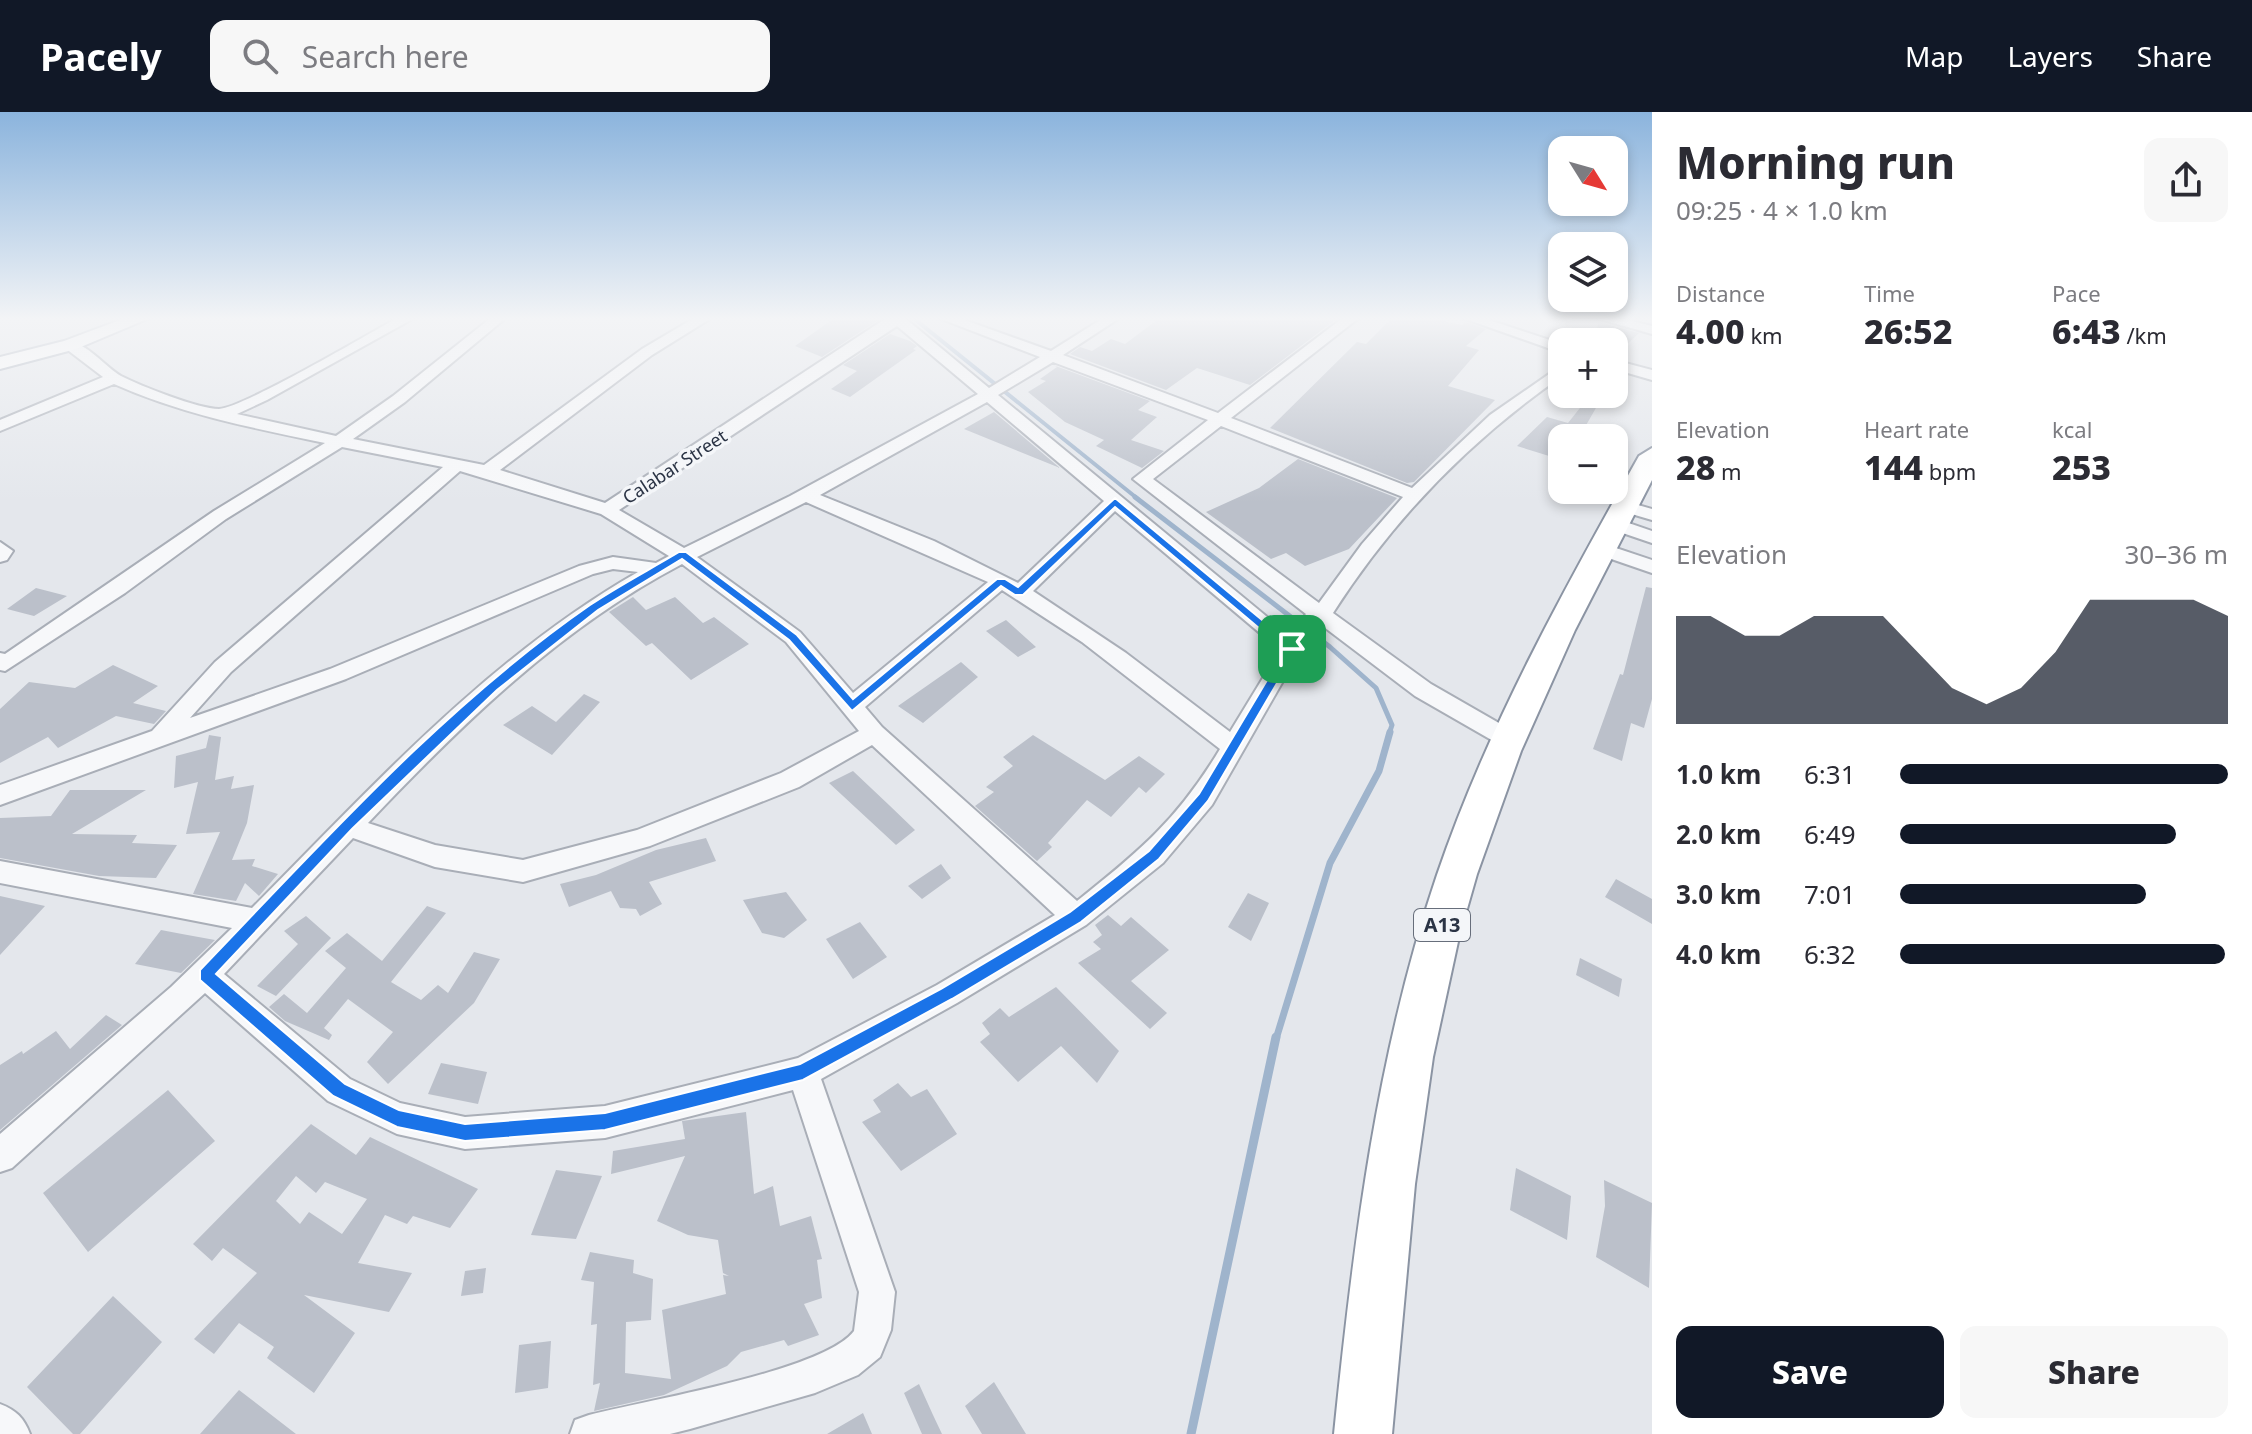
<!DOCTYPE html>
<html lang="en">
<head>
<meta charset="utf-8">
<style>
  :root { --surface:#fff; --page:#f7f7f7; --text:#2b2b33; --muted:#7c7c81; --accent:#111827 }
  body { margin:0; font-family:"Noto Sans",sans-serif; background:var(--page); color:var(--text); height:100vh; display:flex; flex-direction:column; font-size:30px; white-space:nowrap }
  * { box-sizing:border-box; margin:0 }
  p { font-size:26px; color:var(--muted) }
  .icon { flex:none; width:44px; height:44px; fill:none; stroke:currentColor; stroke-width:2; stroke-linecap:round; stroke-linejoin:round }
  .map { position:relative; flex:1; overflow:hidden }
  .details { display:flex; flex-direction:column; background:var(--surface); width:600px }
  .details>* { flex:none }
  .needle { width:52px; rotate:127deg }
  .tools { position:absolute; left:1548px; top:24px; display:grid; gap:16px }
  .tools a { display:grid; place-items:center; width:80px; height:80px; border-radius:16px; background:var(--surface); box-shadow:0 4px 12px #0003; font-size:40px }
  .pin { position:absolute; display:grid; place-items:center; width:68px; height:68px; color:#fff; margin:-34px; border-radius:16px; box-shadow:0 4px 12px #0006 }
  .round { display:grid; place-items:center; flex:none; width:84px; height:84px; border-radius:16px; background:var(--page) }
  .summary { display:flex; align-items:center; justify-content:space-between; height:136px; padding:0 24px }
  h1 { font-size:44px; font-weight:800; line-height:60px }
  .metrics { display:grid; grid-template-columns:repeat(3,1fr); gap:12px; height:136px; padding:8px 24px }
  .metrics div { display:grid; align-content:center }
  .metrics b { font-size:34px; font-weight:800 }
  .metrics small { font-size:22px; font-weight:400 }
  .metrics p { font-size:22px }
  .chart { height:224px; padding:16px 24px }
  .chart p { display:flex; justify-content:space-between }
  .chart svg { width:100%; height:144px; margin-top:8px; fill:var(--accent); opacity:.7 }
  .cta { display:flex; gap:16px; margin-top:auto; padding:16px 24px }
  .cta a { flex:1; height:92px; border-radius:16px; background:var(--accent); color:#fff; font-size:32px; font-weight:800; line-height:92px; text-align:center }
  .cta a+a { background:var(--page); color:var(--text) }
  ul { padding:0 24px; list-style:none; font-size:26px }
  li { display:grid; grid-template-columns:128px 96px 1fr; align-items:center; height:60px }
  li i { height:20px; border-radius:10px; background:var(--accent) }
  header { display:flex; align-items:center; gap:48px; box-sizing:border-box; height:112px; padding:0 40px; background:var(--accent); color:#fff }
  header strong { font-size:38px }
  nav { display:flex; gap:44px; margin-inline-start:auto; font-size:28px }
  .search { width:560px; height:72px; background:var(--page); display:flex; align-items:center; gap:20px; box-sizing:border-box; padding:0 28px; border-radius:16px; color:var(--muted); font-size:30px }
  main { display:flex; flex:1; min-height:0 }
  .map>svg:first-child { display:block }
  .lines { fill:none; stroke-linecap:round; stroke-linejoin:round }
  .stream-far3 { stroke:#9fb4cc; stroke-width:4 }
  .stream-far2 { stroke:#9fb4cc; stroke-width:5 }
  .stream-far1 { stroke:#9fb4cc; stroke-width:7 }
  .stream { stroke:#9fb4cc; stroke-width:9 }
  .building { fill:#bbc0ca; fill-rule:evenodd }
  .minor-casing { stroke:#a9aeb7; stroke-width:4 }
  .major-casing { stroke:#a3abb8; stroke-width:4 }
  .highway-casing { stroke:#8b94a3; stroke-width:4 }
  .minor { fill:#f7f8fa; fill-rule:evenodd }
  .major { fill:#fff; fill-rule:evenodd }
  .highway { fill:#fff; fill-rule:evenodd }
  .route { fill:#1a73e8; stroke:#fff; stroke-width:2; fill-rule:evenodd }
  .labels { text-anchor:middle; stroke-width:7; stroke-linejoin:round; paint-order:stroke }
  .far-street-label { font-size:18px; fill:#2b3445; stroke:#f4f6f9 }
  .shield { fill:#f4f6f9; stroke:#676e7b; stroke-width:2 }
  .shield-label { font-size:20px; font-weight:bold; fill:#2b3445 }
</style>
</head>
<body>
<header>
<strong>Pacely</strong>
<div class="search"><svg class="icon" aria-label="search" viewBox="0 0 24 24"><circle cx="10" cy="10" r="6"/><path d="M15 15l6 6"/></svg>Search here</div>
<nav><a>Map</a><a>Layers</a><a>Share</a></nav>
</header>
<main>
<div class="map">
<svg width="1652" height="1322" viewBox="0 0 1652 1322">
  <rect width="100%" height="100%" fill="#e4e7ec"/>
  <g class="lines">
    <path class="stream-far3" d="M912,205l226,182"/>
    <path class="stream-far2" d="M1135,385l195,150 46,41 16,37 -3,9"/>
    <path class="stream-far1" d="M1276,927l54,-176 49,-92 11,-39"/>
    <path class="stream" d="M1191,1322l85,-397"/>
  </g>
  <path class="building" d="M836,205h47l-61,40 -27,-11z
    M1161,205h178l-89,68 -53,-17 -31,22 -96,-36 10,-7 12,4 19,-12 14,5z
    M1399,205h27l36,8 4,-3 20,7 -20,17 13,4 -31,36 47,14 -81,82 -7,1 -137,-55 87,-86 9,2 24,-24 6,1z
    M1599,210l40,11 -25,24v-15h-21z
    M890,222l20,7 7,5 -4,3 3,1 -66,47 -19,-8 26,-18 -14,-6z
    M1053,253l97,36 -12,9 19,7 -26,23 33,11 -22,17 -46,-22 8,-6 -39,-18 -37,-30 18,-11 -6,-2 17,-12z
    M1591,282h13l-19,33 20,6 -1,5h-42v22l-45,-14 30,-29 21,6z
    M994,300l66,56 -96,-39z
    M1298,347l99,39 -48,51 -44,17 -19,-13 -15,6 -65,-47 53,-24z
    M1646,475l6,1v111l-8,29 -13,-5 -9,38 -29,-12 27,-75 3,1z
    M36,476l31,8 -33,20 -27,-7z
    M633,485l13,13 29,-13 28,26 11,-6 35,27 -58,36 -39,-37 -6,3 -37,-34z
    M1006,508l30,27 -18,10 -32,-26z
    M961,550l17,15 -55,46 -25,-17z
    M113,553l45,21 -25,17 33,8 -12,13 -38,-8 -58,32 -10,-11 -48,26v-54l29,-27 46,6z
    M584,582l16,8 -48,53 -49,-30 29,-19 24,16z
    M209,623l12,2 -6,43 19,-4 -3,13 23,-4 -7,38 -15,37 23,-1 -3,7 26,8 -19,22 -14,-13 -9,18 -43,-7 27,-62 -34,2 12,-52 -24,6 2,-32 30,-8z
    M1033,623l72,45 34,-24 26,18 -19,19 -7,-6 -28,30 -24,-17 -39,43 4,4 -15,14 -62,-55 19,-14 -8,-5 27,-21 -10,-9z
    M853,659l36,34 26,25 -19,15 -67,-62z
    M70,678h76l-74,44 65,1 -5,8 45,2 -21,33 -57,-2 -99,-18v-40l51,-2z
    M706,726l10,23 -67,21 13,22 -22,12 -4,-7 -16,-1 -9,-17 -42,16 -9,-23 36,-9 60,-25z
    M941,752l10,14 -29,21 -14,-13z
    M1616,767l36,20v25l-47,-27z
    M786,780l21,28 -23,18 -22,-5 -19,-33z
    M1248,781l21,10 -18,38 -23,-14z
    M0,784l45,10 -45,49z
    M427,794l19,7 -55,69 30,18 17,-15 10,8 26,-41 26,7 -26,44 -86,81 -21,-22 26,-30 -45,-33 -24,29 8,7 -3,5 -44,-19 -16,-14 15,-13 23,19 39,-45 -21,-17 22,-18 35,28z
    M1108,803l13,11 10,-9 38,33 -38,31 36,32 -17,16 -72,-66 23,-14 -8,-7 9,-7 -7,-10z
    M306,804l25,22 -55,58 -19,-10 41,-42 -14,-13z
    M860,810l27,35 -34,22 -27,-40z
    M161,818l21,4 33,6 -34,33 -46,-9z
    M1580,846l42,21 -3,18 -43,-22z
    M1056,875l63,64 -22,32 -36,-37 -43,36 -38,-40 10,-8 -8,-11 18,-15 9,9z
    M106,903l16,10 -122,105v-65l22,-14 1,3 33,-23 14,18z
    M441,951l46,9 -9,32 -50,-10z
    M898,971l13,14 16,-8 30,45 -56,37 -39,-49 19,-10 -8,-12z
    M168,978l47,51 -127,111 -45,-59z
    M746,1000l8,82 19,-8 7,40 31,-10 11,43 -5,1 5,38 -18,6 15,31 -31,11 -4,-6 -43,12 -14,14 -63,29 -70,16 6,-28 -7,2 4,-61 -6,1 3,-43 -13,-2 9,-28 44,8 -1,13 20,6 -2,41 -25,2 -1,51 46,6 -9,-69 64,-16 -3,-19 6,1 -6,-3 -5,-33 -30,-5 -31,-14 28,-65 -74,18 2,-23 72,-12 -3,-18z
    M311,1012l45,31 14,-18 108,52 -28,39 -37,-12 -6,8 -22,-9 -27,48 54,10 -23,39 -85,-17 51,38 -41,60 -47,-35 7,-11 -35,-24 -25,31 -20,-15 63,-66 -34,-25 -11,13 -19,-17zM296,1064l20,17 9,-11 42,17 -25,35 -33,-22 -9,12 -24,-23z
    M1516,1056l55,28 -4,44 -57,-30z
    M556,1058l46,6 -26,63 -45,-4z
    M1604,1068l48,23 -3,85 -53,-31 9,-51z
    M486,1156l-3,25 -22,3 4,-25z
    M113,1184l49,46 -82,92h-7l-46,-47z
    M551,1229l-3,47 -33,5 4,-48z
    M994,1270l32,52h-44l-17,-28z
    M919,1272l14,31 9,19h-20l-18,-41z
    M239,1278l57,44h-96z
    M863,1301l9,21h-45z"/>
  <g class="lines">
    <defs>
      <path id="minor" d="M399,205h17l-149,83 -30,14 99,22 57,-40 99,-79h15l-102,85 -52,37 131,26 158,-116 54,-32h17l-61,38 -152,115 105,33 283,-186h20l-2,2 83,69 51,-31 -104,-40h20l95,34 54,-34h16l-58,38 155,58 126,-96h16l-129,101 181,70 78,-73 72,-50v11c-92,64 -169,143 -229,237l98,71 87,50 4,6 -4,6h-16l-87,-50 -95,-72 -14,17 -94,164 -49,58 -77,62 -129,78 -136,76 74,213 -4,38 -11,27 -22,18 -43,18 -125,36 -20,5h-100l5,-14 14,-5c54,-14 235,-44 265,-84l5,-39 -66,-202 -188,48 -140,11 -68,-15 -69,-33 -123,-108 -193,175 -12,4v-38l171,-147 61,-59 -232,-45v-22l252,47c120,-121 236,-250 386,-336l-25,-3 -20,5 -247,105 -346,126v-20l152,-54 63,-69 228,-195 -101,-20 -116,72 -101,74 -120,78 -5,-1v-17l5,1 209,-143 111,-68c-72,-15 -144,-29 -211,-59l-114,47v-11l103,-43 -38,-29v-6c19,-3 40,25 56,34 20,10 77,33 98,33 24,-1 151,-76 180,-92zM897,214l81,68 -188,102 -106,52 -65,-38zM1053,250l155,58 -75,59 173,135 -17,21 -291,-240zM987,290l117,99 -86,82 -84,-42 -114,-46zM1221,314l182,71 -41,47 -43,59 -166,-124zM460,359l141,43 68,42 -13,7 -43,-6 -34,9 -249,103 -140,49 41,-46zM806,390l182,80 -135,111 -53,-61 -103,-75zM1115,399l165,139 -50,82 -104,-79 -93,-62zM682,452l104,78 73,89 -78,42 -144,57 -114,30 -88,-15 -67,-22c94,-99 192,-195 314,-259zM1002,478l80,52 138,107c-42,70 -80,102 -143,152l-195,-174 -17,-20zM872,633l183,170 -118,70 -139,73 -193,48 -140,11 -65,-14 -50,-24 -126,-105 129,-136 82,29 88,15 127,-36 149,-59z
        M1460,205h20l82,27v9z
        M1593,205h23l36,9v8z
        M1614,248l38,10v10l-38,-11z
        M1624,389l28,8v11l-34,-10 -3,-4z
        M1614,406l38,13v12l-44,-15v-8z
        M0,430l13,9 -6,9 -7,2z
        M1601,431l51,17v13l-58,-20 -2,-4z
        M0,1292c16,6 24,14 30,30h-30z"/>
      <path id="major" d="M128,205h24l-76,32 -76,20v-12l64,-16z"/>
      <path id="highway" d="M1652,336v32l-77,150 -54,121 -44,123 -18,63 -26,120 -18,127 -23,250h-58c19,-188 42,-379 103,-559 50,-147 126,-284 202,-419z"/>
    </defs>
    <use href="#minor" class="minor-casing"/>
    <use href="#major" class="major-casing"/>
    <use href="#highway" class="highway-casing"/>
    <use href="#minor" class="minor"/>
    <use href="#major" class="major"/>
    <use href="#highway" class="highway"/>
  </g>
  <linearGradient id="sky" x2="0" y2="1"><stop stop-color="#8bb4dd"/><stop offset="0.53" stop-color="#f3f4f6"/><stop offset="1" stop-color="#f3f4f6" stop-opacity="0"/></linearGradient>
  <rect width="1652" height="390" fill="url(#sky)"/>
  <path class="route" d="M1115,386l182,151 -89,152 -49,58 -78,63 -129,77 -149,81 -198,50 -140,11 -68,-14 -64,-31 -133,-116v-10c122,-127 244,-264 390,-365 28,-19 59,-35 89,-53h7l111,83 56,64 144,-120h8l13,8zM1115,395l170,143 -86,144 -50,57 -79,61 -129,77 -141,75 -195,49 -140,11 -66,-14 -54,-26 -129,-110 136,-145 145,-139 101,-80 84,-51 107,81 63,71 149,-125 14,9h8z"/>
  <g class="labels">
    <g class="far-street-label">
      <text transform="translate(675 355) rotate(-33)" y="6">Calabar Street</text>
    </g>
    <rect class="shield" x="1414" y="797" width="56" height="32" rx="6"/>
    <g class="shield-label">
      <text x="1442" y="820">A13</text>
    </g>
  </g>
</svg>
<div class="tools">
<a><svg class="needle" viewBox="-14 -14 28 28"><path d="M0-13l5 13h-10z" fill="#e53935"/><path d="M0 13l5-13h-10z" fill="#7c7c81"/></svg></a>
<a><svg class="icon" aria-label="layers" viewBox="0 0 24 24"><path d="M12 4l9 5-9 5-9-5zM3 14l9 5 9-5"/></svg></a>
<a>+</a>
<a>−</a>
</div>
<div class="pin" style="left:1292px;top:537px;background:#1e9e55"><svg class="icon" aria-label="arrive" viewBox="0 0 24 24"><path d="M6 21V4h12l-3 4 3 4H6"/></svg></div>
</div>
<section class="details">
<div class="summary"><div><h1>Morning run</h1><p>09:25 · 4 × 1.0 km</p></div><a class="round"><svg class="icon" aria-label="share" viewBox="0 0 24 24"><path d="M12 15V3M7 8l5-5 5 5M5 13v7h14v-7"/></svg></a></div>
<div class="metrics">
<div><p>Distance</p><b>4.00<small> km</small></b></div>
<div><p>Time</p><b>26:52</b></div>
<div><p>Pace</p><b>6:43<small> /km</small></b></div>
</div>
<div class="metrics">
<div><p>Elevation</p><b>28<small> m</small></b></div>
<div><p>Heart rate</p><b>144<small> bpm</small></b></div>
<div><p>kcal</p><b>253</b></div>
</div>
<div class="chart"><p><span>Elevation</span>30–36 m</p>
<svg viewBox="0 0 160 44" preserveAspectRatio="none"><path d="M0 44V11L10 11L20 17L30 17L40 11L50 11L60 11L70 22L80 33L90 38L100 33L110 22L120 6L130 6L140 6L150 6L160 11V44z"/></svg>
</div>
<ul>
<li><b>1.0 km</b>6:31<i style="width:100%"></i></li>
<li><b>2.0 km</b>6:49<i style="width:84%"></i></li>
<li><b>3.0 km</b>7:01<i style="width:75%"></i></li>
<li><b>4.0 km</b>6:32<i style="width:99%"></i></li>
</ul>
<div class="cta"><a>Save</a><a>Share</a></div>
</section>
</main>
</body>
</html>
